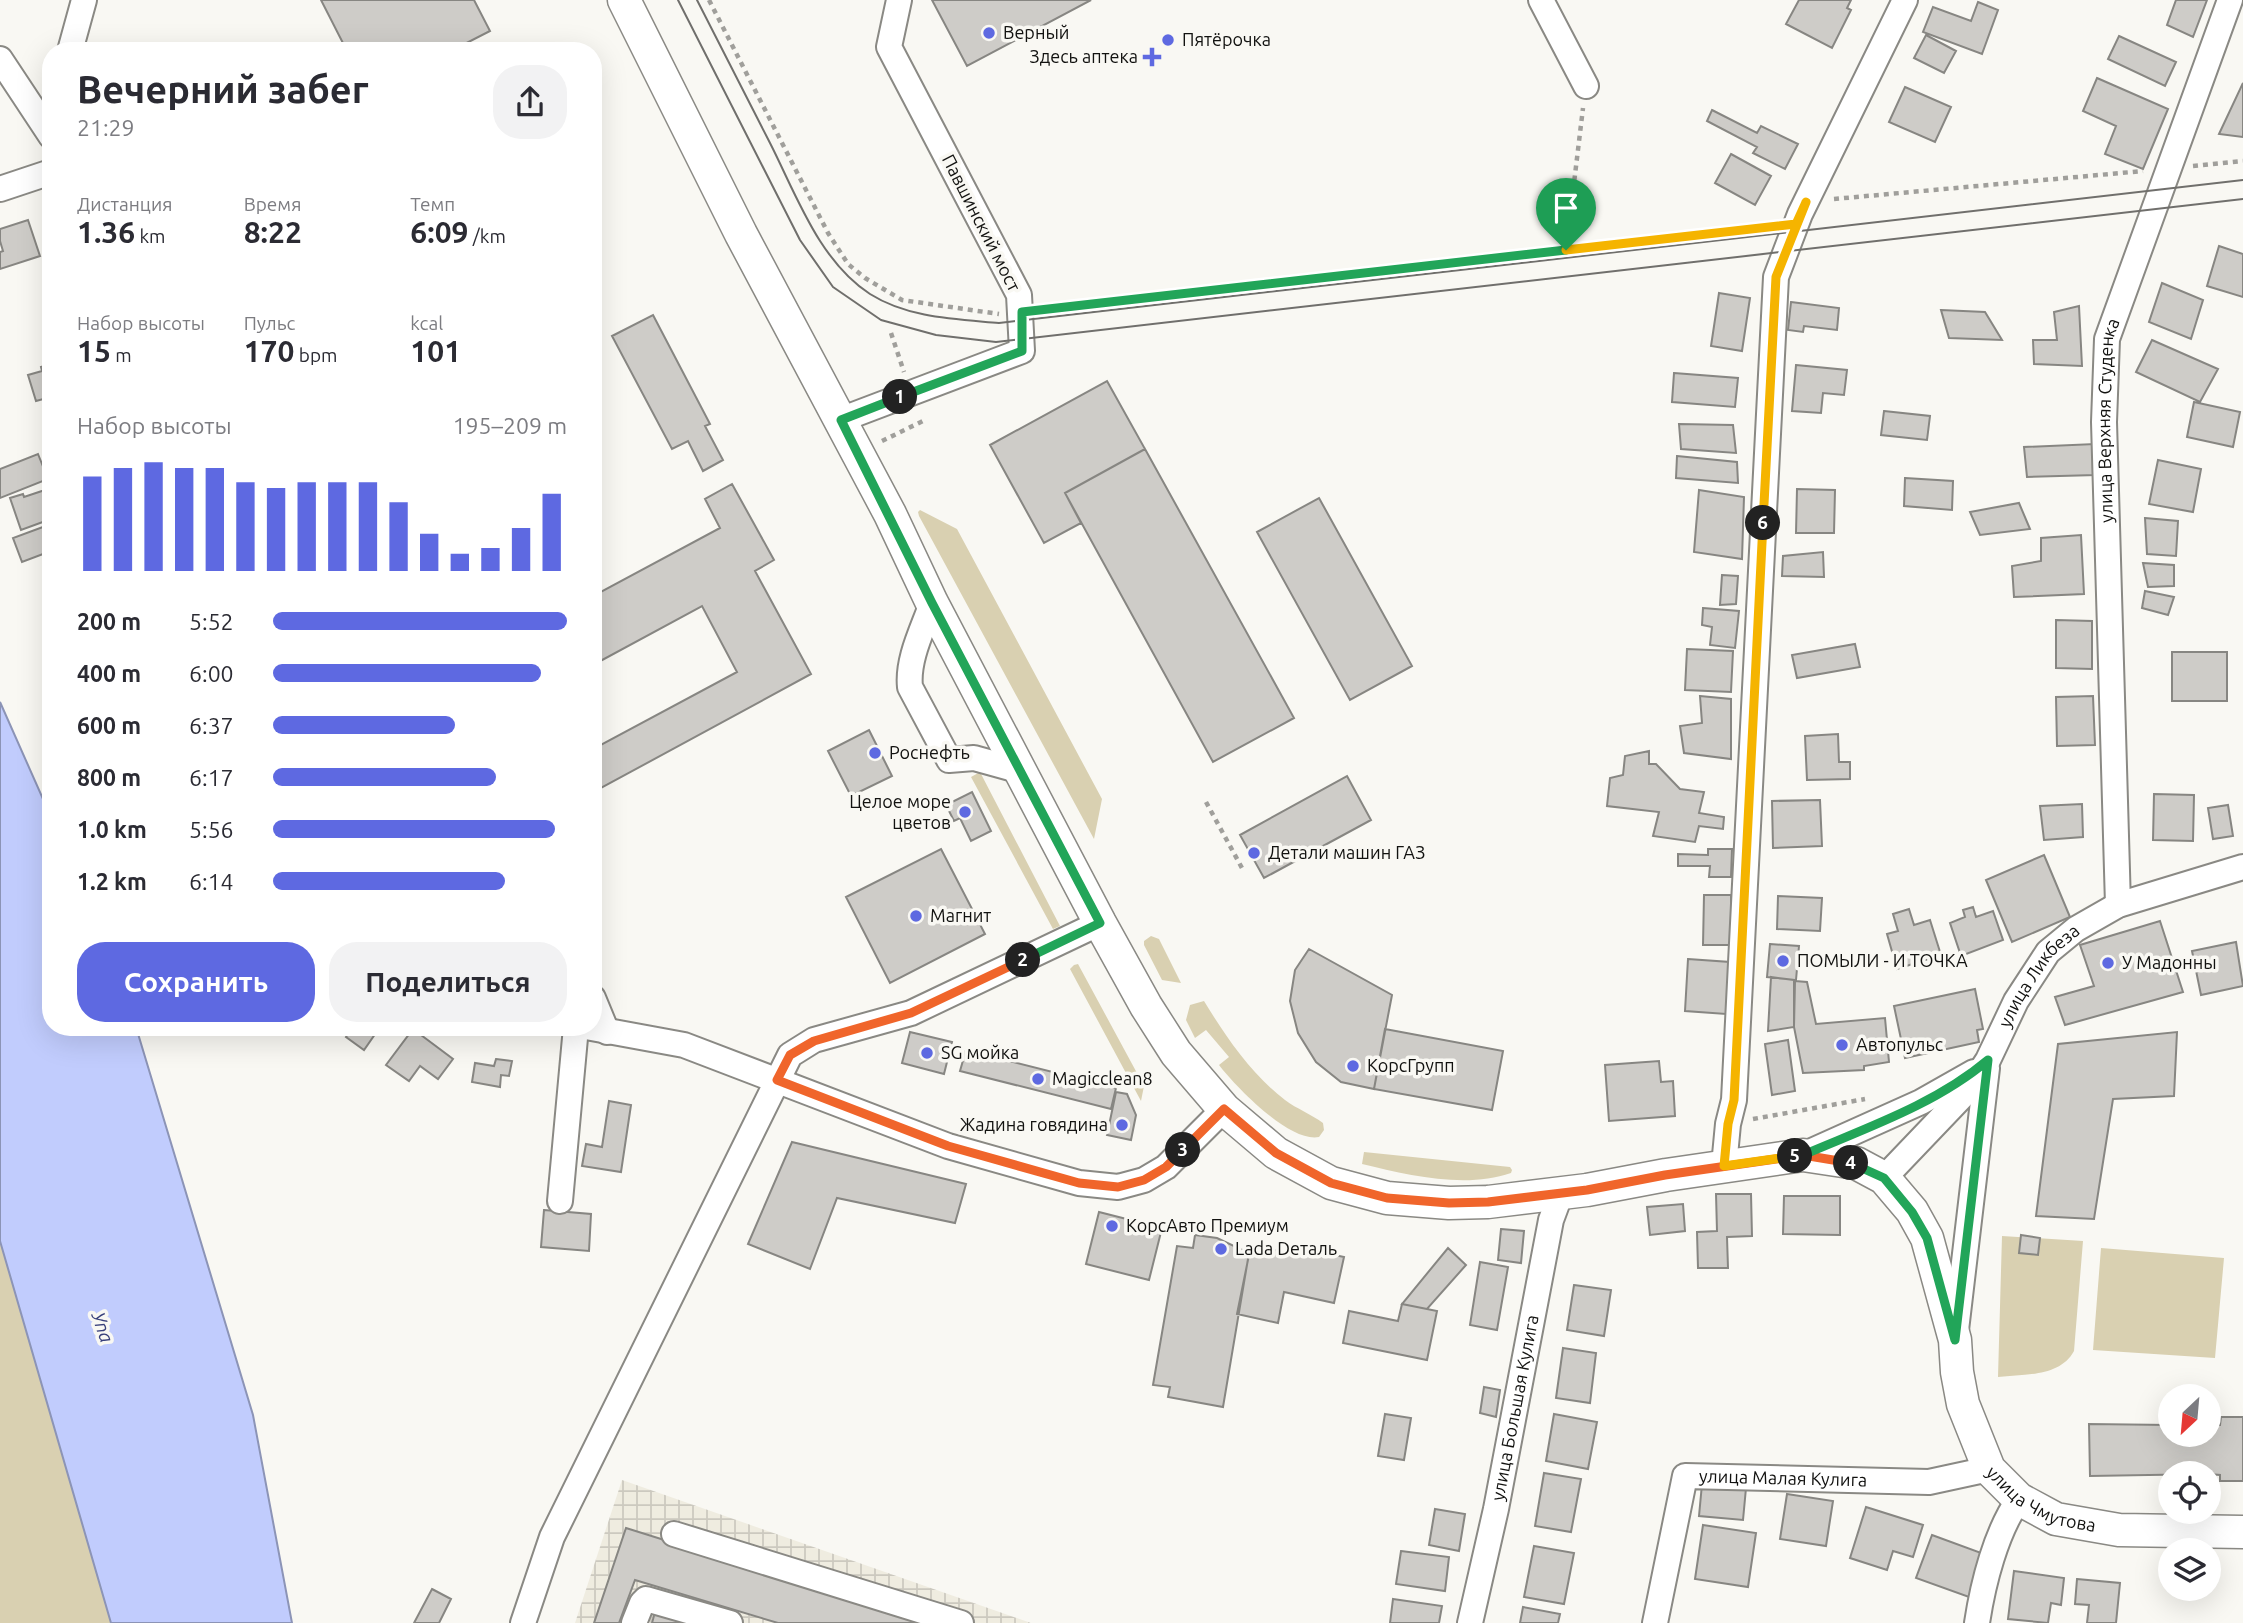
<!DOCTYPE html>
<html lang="ru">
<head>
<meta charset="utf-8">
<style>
  :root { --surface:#fff; --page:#f2f2f3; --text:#2b2b33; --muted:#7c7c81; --accent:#5e69e1 }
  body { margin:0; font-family:Ubuntu,sans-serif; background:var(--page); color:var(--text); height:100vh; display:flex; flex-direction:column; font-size:26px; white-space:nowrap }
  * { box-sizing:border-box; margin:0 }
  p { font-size:23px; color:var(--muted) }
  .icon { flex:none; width:38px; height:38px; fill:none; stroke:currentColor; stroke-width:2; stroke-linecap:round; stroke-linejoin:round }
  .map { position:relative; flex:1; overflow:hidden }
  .details { position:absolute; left:42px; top:42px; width:560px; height:994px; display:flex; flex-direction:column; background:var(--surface); border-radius:28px; box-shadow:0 7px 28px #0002 }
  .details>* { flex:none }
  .needle { width:46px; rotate:206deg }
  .tools { position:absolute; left:2158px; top:1384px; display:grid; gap:14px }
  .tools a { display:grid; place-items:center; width:63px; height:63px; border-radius:50%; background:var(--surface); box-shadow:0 7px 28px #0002; font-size:35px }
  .pin { position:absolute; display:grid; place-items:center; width:60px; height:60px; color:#fff; margin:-72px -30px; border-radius:50% 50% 50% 0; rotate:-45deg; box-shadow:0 0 7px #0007 }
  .pin .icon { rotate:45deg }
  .km { position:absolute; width:35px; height:35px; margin:-18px; border-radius:50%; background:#222; color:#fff; font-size:19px; line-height:35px; text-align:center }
  .round { display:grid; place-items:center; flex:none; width:74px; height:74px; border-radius:28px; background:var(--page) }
  .summary { display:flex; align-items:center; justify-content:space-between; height:119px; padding:0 35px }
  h1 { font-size:38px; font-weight:700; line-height:52px }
  .stats { display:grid; grid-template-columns:repeat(3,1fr); gap:10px; height:119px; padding:7px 35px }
  .stats div { display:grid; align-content:center }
  .stats b { font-size:30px; font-weight:700 }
  .stats small { font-size:19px; font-weight:400 }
  .stats p { font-size:19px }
  .chart { height:196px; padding:14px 35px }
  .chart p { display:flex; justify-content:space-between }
  .chart svg { width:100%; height:126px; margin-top:7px; stroke:var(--accent); stroke-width:6 }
  .action { display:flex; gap:14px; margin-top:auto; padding:14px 35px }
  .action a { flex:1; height:80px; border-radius:28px; background:var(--accent); color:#fff; font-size:28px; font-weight:700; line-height:80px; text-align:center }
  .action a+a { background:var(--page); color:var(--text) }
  ul { padding:0 35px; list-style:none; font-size:23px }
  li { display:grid; grid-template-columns:112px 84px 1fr; align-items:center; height:52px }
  li i { height:18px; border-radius:9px; background:var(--accent) }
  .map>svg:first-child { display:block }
  .industrial { fill:url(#industrial-grid) }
  .grass { fill:#d9d0b1 }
  .water { fill:#c1ccfd; stroke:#8c94b6; stroke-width:2 }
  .building { fill:#ceccc8; stroke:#878682; stroke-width:2 }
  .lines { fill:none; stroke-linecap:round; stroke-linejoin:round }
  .minor-casing { stroke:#8a8984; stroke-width:28 }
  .major-casing { stroke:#8a8984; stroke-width:35 }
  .path { stroke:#a09f9b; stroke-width:4.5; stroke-dasharray:5 5; stroke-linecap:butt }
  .minor { stroke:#fff; stroke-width:24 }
  .major { stroke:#fff; stroke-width:32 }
  .tram { stroke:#706f6c; stroke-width:2 }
  .split-1-casing { stroke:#fff; stroke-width:14 }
  .split-2-casing { stroke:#fff; stroke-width:14 }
  .split-3-casing { stroke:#fff; stroke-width:14 }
  .split-4-casing { stroke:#fff; stroke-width:14 }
  .split-5-casing { stroke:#fff; stroke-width:14 }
  .split-6-casing { stroke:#fff; stroke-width:14 }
  .split-7-casing { stroke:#fff; stroke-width:14 }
  .split-1 { stroke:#22a559; stroke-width:9 }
  .split-2 { stroke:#22a559; stroke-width:9 }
  .split-3 { stroke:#f0652b; stroke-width:9 }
  .split-4 { stroke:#f0652b; stroke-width:9 }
  .split-5 { stroke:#22a559; stroke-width:9 }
  .split-6 { stroke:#f5b400; stroke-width:9 }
  .split-7 { stroke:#f5b400; stroke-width:9 }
  .poi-dot { fill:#5e69e1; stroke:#f9f8f3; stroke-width:2.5 }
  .labels { text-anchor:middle; stroke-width:7; stroke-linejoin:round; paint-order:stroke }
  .poi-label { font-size:18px; fill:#121210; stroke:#f9f8f3; text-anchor:start }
  .street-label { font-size:18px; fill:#121210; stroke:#f9f8f3 }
  .water-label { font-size:19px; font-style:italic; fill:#373f7a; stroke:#f9f8f3 }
</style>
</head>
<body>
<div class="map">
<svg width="2243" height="1623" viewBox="0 0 2243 1623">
  <defs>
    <pattern id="industrial-grid" width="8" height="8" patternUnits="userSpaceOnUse" patternTransform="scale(1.75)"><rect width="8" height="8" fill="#efece0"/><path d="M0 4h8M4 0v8" fill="none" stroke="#ccc9bf"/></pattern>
  </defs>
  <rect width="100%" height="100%" fill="#f9f8f3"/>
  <path class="industrial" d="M622,1480l409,143h-456z"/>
  <path class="grass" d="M920,510l37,19 145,270 -8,40 -175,-323 -1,-4z
    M980,772l80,154 -7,3 -82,-152z
    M1151,936l8,3 22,44 -19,-3 -18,-35v-4z
    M1078,964l66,122 -3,15 -71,-132 4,-4z
    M1204,1001c22,36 47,73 81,99 12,9 26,14 38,23l1,7 -5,7c-29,6 -83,-50 -100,-72l10,-8 -23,-27 -11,8 -9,-18 4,-15z
    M1364,1152l146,15 2,3 -1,3c-46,16 -103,2 -149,-9z
    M2002,1236l81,5 -9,110c-14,26 -49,23 -76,26z
    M0,1241l111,382h-111z
    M2101,1248l123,10 -9,100 -122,-8z"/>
  <path class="water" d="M0,702l51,115v210h85l117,388 39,208h-181l-111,-382z"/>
  <path class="building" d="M321,0h153l16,31 -39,20h-104z
    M932,0h159l-124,66z
    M1799,0h52l-4,8 4,2 -19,38 -46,-24z
    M2176,0h31l-14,37 -26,-12z
    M1978,2l20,8 -16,44 -59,-22 10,-25 38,14z
    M1926,35l30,16 -12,22 -30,-15z
    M2119,36l57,26 -11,24 -57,-27z
    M2097,78l71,31 -25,60 -38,-15 11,-28 -33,-15z
    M2243,83v54l-24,-3z
    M1905,87l46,20 -16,35 -46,-20z
    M1712,110l45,23 4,-7 37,18 -13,25 -32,-16 4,-6 -50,-26z
    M1731,154l40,22 -16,29 -40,-22z
    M28,220l12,36 -40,13v-17l3,-1 -3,-10v-12z
    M2219,246l24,8v43l-36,-11z
    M2162,283l41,17 -12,39 -42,-17z
    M1719,293l31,5 -8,53 -31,-5z
    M1791,302l48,6 -2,22 -33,-4 -1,6 -15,-2z
    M2079,306l3,60 -48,-2 -1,-24h24l-3,-28z
    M1941,310l44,2 17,28 -53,-2z
    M653,315l57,109 -5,2 18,34 -20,11 -15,-30 -16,8 -60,-113z
    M2152,340l66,29 -18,33 -64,-30z
    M51,364v33l-15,4 -8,-26 14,-4 -1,-4z
    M1796,365l51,5 -3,25 -21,-2 -2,20 -29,-2z
    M1674,373l64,5 -3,29 -63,-5z
    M1107,381l38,68 -80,44 16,30 -37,20 -54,-98z
    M2194,402l46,10 -7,35 -46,-10z
    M1884,411l46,5 -3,24 -46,-5z
    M1679,424l54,1 3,28 -55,-4z
    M2095,444l1,31 -69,2 -3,-30z
    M1145,449l149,269 -81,44 -148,-269z
    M38,454l10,25 -48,19v-29z
    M1677,456l60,6 1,21 -62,-5z
    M2158,460l43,9 -8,43 -44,-8z
    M1905,478l48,3 -1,29 -48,-4z
    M732,484l42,76 -19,11 56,103 -210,114 -8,-15v-24l144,-77 -35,-66 -109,59v-69l127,-68 -15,-29z
    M51,488v31l-30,11 -11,-32 13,-4 1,3z
    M1797,489l38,1 -1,43h-38z
    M1699,490l45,7 -2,62 -48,-7z
    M1319,498l93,168 -62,34 -93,-168z
    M2019,503l11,26 -50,6 -10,-23z
    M2145,518l33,3 -2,35 -29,-2z
    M51,524v27l-29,11 -9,-24z
    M2081,535l3,59 -70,3 -2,-31 29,-5v-23z
    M1823,552l1,25 -42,-1 1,-20z
    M2143,563l31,2v21l-26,1z
    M1722,575l16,1 -2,28 -16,1z
    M2145,591l29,6 -6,18 -26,-7z
    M1703,608l36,3 -4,37 -25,-3 2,-18 -10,-2z
    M2056,620l36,1v48l-36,-1z
    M1855,644l5,23 -63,11 -5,-23z
    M1687,649l46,2 -2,41 -46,-2z
    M2172,652h55v49h-55z
    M1700,696l31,3v60l-47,-6 -4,-27 22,-3z
    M2093,696l2,49 -38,1 -1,-49z
    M869,730l23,46 -41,20 -23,-45z
    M1838,734l1,28h11v17l-43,1 -2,-44z
    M1649,751v13h7l24,25 24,3 -5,21 25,4 -1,12 -24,-3 -4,16 -42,-6 6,-24 -52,-6 3,-28 13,-3 2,-19z
    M1347,776l24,44 -107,58 -24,-43z
    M972,792l19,39 -20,10 -11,-23 -6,3 -8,-16z
    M2154,794l40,1 -1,46 -40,-1z
    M1820,800l2,46 -49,2 -1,-47z
    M2082,804l1,33 -39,3 -4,-34z
    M2228,805l5,31 -20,3 -5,-31z
    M941,849l44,85 -95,49 -44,-86z
    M1708,849h24l-1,28h-22l1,-11h-32v-12l30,1z
    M2044,855l26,62 -58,25 -26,-62z
    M1704,895h27v50h-28z
    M1778,896l44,2 -2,33 -43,-2z
    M1973,907l3,10 17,-6 10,29 -42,16 -11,-33 15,-6 -2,-7z
    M1909,909l5,16 16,-5 11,35 -44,14 -10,-35 11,-3 -5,-17z
    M2160,921l23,71 -118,33 -10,-28 39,-11 -14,-41z
    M2236,942l7,44 -42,9 -9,-44z
    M1770,944l29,2 -3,34 -29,-3z
    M1309,949l83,46 -18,94 -33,-7 -25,-20 -18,-29 -8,-32 5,-31z
    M1688,959l42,3 -4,52 -41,-3z
    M1771,977l23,3v47l-26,4z
    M1795,981l12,1 9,42 69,-6 4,44 -25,4v4l-61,3 -9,-46z
    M1975,989l8,40 -6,1 2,12 -74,16 -11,-52z
    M353,1027h27l-16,23 -18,-13z
    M413,1029l40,30 -15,20 -18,-13 -11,15 -23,-16z
    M1385,1029l118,22 -11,59 -118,-21z
    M910,1032l42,10 -8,32 -42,-11z
    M2177,1032l-3,64 -61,3 -19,120 -58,-3 22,-172z
    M1788,1040l7,51 -23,4 -7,-51z
    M966,1050l150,38 -5,21 -151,-38z
    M496,1059l16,2 -3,15 -8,-1 -1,12 -28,-5 3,-19 19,3z
    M1659,1061l2,21 12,-1 2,35 -66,5 -4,-56z
    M1116,1092l11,2 9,21 -5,25 -24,-5z
    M609,1101l22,4 -10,67 -39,-6 4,-22 16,3z
    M792,1142l174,42 -11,39 -118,-25 -27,71 -62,-25z
    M1716,1194h35l1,42 -25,1 1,31h-30l-1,-36 20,-1z
    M1784,1196h56v39l-57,-1z
    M1683,1204l2,27 -35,4 -3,-28z
    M544,1210l47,4 -2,37 -48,-4z
    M1099,1212l63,16 -13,52 -63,-16z
    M1501,1229l23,2 -3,32 -23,-3z
    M1195,1235l22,3 32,15 -26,154 -55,-10 2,-10 -17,-2 24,-139 16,2z
    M2021,1235l19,3 -2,17 -19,-2z
    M1251,1245l51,11 1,-8 41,9 -10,46 -50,-11 -6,31 -41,-9z
    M1448,1248l18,17 -39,44 -25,-5z
    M1480,1262l28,5 -11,63 -27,-5z
    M1574,1285l37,5 -7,46 -37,-6z
    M1402,1304l35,7 -10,49 -84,-17 6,-32 49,10z
    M1563,1348l33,5 -6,50 -34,-5z
    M1484,1387l16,3 -4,27 -16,-4z
    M1385,1414l26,4 -7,42 -26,-4z
    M1554,1414l43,8 -9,47 -42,-8z
    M2221,1417h22v64h-23v-6l-12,-1 -118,2 -1,-52 81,1v10h38v-10h12z
    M1544,1473l37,6 -10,53 -36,-6z
    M1702,1484l44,4 -3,32 -44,-4z
    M1787,1494l46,7 -7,45 -46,-7z
    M1866,1507l57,18 -10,32 -20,-6 -6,19 -37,-12z
    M1435,1509l30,5 -6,37 -30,-6z
    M1703,1525l53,8 -8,54 -53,-8z
    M626,1528l303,95h-151l-143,-43 -16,43h-25z
    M1932,1535l52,19 -15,43 -53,-19z
    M1534,1546l40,7 -10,51 -40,-7z
    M1401,1551l48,6 -4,34 -49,-7z
    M2014,1571l50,7 -3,27 -10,-2 -3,20 -40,-4z
    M2077,1579l43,4 -4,40h-29l2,-18 -14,-1z
    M432,1589l19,10 -12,24h-25z
    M1393,1599l49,7 -3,17h-49z
    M1523,1607l37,7 -2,9h-38z
    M655,1612l37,11h-40z"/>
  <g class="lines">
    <defs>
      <g id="minor">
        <path d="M1541,0l45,86"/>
        <path d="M70,51l14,-51"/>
        <path d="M0,59l51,77"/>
        <path d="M0,189l51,-17"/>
        <path d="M840,420l182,-69 -3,-56 -130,-248 10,-47"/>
        <path d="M932,603c-9,26 -25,56 -22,84l39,73 25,-2 47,13"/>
        <path id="s1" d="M2118,905l-14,-483 3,-83 123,-339"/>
        <path d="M593,998l14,34"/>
        <path d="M586,1027l98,18 264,101 131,37 39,4 26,-7 22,-13 58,-58"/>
        <path d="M1803,1155l118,-53 53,-30"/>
        <path d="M1724,1166l4,-42 6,-24 42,-823 24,-63 105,-214"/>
        <path id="s2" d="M1884,1178l85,-89 19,-29 28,-59 32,-49 28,-23 42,-24 125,-38"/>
        <path d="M560,1201l16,-174"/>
        <path d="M1956,1330l31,-262"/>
        <path d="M674,1534l287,89"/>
        <path d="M523,1623l29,-86 238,-482 24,-15 97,-27 189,-90"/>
        <path d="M634,1623l8,-20 4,-4 84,24"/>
        <path id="s3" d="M1470,1623l26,-114 55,-289 10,-27"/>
        <path id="s4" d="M1655,1623l30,-147 244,6 60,-13"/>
        <path d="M1977,1623c6,-40 19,-91 42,-124"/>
      </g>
      <g id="major">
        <path id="s5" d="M624,0l117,234 149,280 42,89 168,320 46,83 30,47 48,56 52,44 55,30 56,15 62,5 39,-1 99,-12 79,-15 137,-20 53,8 28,15 28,33 15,27 28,102 2,32 6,32 26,65 30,30 37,20 63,11 124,2"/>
      </g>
    </defs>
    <use href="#minor" class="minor-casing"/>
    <use href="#major" class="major-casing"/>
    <path class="path" d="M709,0l119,233 20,31 17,14 37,22 97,14
      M2193,166l50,-5
      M1834,199l309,-28
      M1566,250l17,-142
      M1042,310l729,-83
      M891,333l13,39
      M882,441l43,-21
      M1206,802l36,66
      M1753,1119l112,-20"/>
    <use href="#minor" class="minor"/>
    <use href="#major" class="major"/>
    <path class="tram" d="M678,0l122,240 33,47 48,33 55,15 60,7 1247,-143
      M697,0c25,48 49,96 73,143 26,51 49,118 100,151 38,24 85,25 129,29l1244,-143"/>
  </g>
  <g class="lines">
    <defs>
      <path id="split-1" d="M900,397l122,-46v-39l544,-62"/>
      <path id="split-2" d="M900,397l-59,23 91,183 168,320 -77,37"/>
      <path id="split-3" d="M1023,960l-112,53 -97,28 -24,14 -13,25 171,66 131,37 39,4 26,-7 22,-13 17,-17"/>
      <path id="split-4" d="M1183,1150l41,-41 52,44 55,30 56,15 62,5 39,-1 99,-12 78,-15 138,-20 48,8"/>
      <path id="split-5" d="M1795,1156l8,-1c63,-27 133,-51 185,-95l-33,280 -28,-102 -15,-26 -28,-34 -33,-15"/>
      <path id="split-6" d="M1763,523l-29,577 -6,24 -4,42 71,-10"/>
      <path id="split-7" d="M1566,250l230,-26 10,-22 -30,75 -13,246"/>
    </defs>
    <use href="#split-1" class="split-1-casing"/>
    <use href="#split-2" class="split-2-casing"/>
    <use href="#split-3" class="split-3-casing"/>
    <use href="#split-4" class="split-4-casing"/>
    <use href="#split-5" class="split-5-casing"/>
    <use href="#split-6" class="split-6-casing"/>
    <use href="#split-7" class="split-7-casing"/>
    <use href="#split-1" class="split-1"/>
    <use href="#split-2" class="split-2"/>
    <use href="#split-3" class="split-3"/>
    <use href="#split-4" class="split-4"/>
    <use href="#split-5" class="split-5"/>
    <use href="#split-6" class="split-6"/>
    <use href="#split-7" class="split-7"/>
  </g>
  <g class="poi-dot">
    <circle cx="989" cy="33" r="7"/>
    <circle cx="1168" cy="40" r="7"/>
    <path d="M1148.5 46.5h7v7h7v7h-7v7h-7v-7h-7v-7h7z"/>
    <circle cx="875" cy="753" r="7"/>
    <circle cx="965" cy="812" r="7"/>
    <circle cx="1254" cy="853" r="7"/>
    <circle cx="916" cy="916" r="7"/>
    <circle cx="1783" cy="961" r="7"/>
    <circle cx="2108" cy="963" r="7"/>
    <circle cx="1842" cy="1045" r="7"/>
    <circle cx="927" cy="1053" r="7"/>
    <circle cx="1353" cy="1066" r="7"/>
    <circle cx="1038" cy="1079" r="7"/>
    <circle cx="1122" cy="1125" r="7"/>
    <circle cx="1112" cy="1226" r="7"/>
    <circle cx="1221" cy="1249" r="7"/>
  </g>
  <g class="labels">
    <g class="poi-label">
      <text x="1003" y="39">Верный</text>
      <text x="1182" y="46">Пятёрочка</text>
      <text x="1138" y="63" text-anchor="end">Здесь аптека</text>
      <text x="889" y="759">Роснефть</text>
      <text x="951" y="808" text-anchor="end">Целое море<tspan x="951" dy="21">цветов</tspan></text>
      <text x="1268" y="859">Детали машин ГАЗ</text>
      <text x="930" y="922">Магнит</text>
      <text x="1797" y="967">ПОМЫЛИ - И ТОЧКА</text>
      <text x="2122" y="969">У Мадонны</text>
      <text x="1856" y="1051">Автопульс</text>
      <text x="941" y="1059">SG мойка</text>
      <text x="1367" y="1072">КорсГрупп</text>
      <text x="1052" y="1085">Magicclean8</text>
      <text x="1108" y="1131" text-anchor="end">Жадина говядина</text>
      <text x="1126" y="1232">КорсАвто Премиум</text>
      <text x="1235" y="1255">Lada Dеталь</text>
    </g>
    <g class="street-label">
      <text transform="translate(981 223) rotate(63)" y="6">Павшинский мост</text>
      <text dy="6" stroke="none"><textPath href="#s1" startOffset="485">улица Верхняя Студенка</textPath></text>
      <text dy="6" stroke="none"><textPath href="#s2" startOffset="257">улица Ликбеза</textPath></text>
      <text dy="6" stroke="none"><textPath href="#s3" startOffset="220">улица Большая Кулига</textPath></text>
      <text dy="6" stroke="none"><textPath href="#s4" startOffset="248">улица Малая Кулига</textPath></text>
      <text dy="6" stroke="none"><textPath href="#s5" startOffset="2334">улица Чмутова</textPath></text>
    </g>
    <g class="water-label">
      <text transform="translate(103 1327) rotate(71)" y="7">Упа</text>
    </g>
  </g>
</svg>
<div class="tools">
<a><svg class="needle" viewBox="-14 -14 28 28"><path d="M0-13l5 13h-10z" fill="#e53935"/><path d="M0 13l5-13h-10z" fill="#7c7c81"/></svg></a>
<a><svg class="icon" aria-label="locate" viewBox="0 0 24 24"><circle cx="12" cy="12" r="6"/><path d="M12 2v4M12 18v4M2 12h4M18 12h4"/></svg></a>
<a><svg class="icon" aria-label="layers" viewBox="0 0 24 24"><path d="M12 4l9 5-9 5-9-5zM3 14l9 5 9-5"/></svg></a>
</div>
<div class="pin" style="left:1566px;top:250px;background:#1e9e55"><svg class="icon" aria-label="arrive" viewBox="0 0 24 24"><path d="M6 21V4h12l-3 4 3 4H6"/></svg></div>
<b class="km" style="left:900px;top:397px">1</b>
<b class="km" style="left:1023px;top:960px">2</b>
<b class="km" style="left:1183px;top:1150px">3</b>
<b class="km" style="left:1851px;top:1163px">4</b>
<b class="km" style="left:1795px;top:1156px">5</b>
<b class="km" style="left:1763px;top:523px">6</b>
<section class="details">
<div class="summary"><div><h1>Вечерний забег</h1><p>21:29</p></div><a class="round"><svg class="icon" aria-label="share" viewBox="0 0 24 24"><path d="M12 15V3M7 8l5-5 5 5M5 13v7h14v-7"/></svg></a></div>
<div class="stats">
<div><p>Дистанция</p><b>1.36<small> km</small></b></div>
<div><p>Время</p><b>8:22</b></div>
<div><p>Темп</p><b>6:09<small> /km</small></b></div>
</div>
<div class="stats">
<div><p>Набор высоты</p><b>15<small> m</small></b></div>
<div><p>Пульс</p><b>170<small> bpm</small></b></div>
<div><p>kcal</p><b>101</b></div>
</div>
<div class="chart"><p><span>Набор высоты</span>195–209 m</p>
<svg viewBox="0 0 160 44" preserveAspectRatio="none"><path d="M5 44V11M15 44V8M25 44V6M35 44V8M45 44V8M55 44V13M65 44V15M75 44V13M85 44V13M95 44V13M105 44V20M115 44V31M125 44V38M135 44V36M145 44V29M155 44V17"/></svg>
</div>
<ul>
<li><b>200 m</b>5:52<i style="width:100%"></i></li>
<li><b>400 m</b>6:00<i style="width:91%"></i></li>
<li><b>600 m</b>6:37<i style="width:62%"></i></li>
<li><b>800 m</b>6:17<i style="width:76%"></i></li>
<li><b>1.0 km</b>5:56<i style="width:96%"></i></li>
<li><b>1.2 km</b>6:14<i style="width:79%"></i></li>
</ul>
<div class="action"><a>Сохранить</a><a>Поделиться</a></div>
</section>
</div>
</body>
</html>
